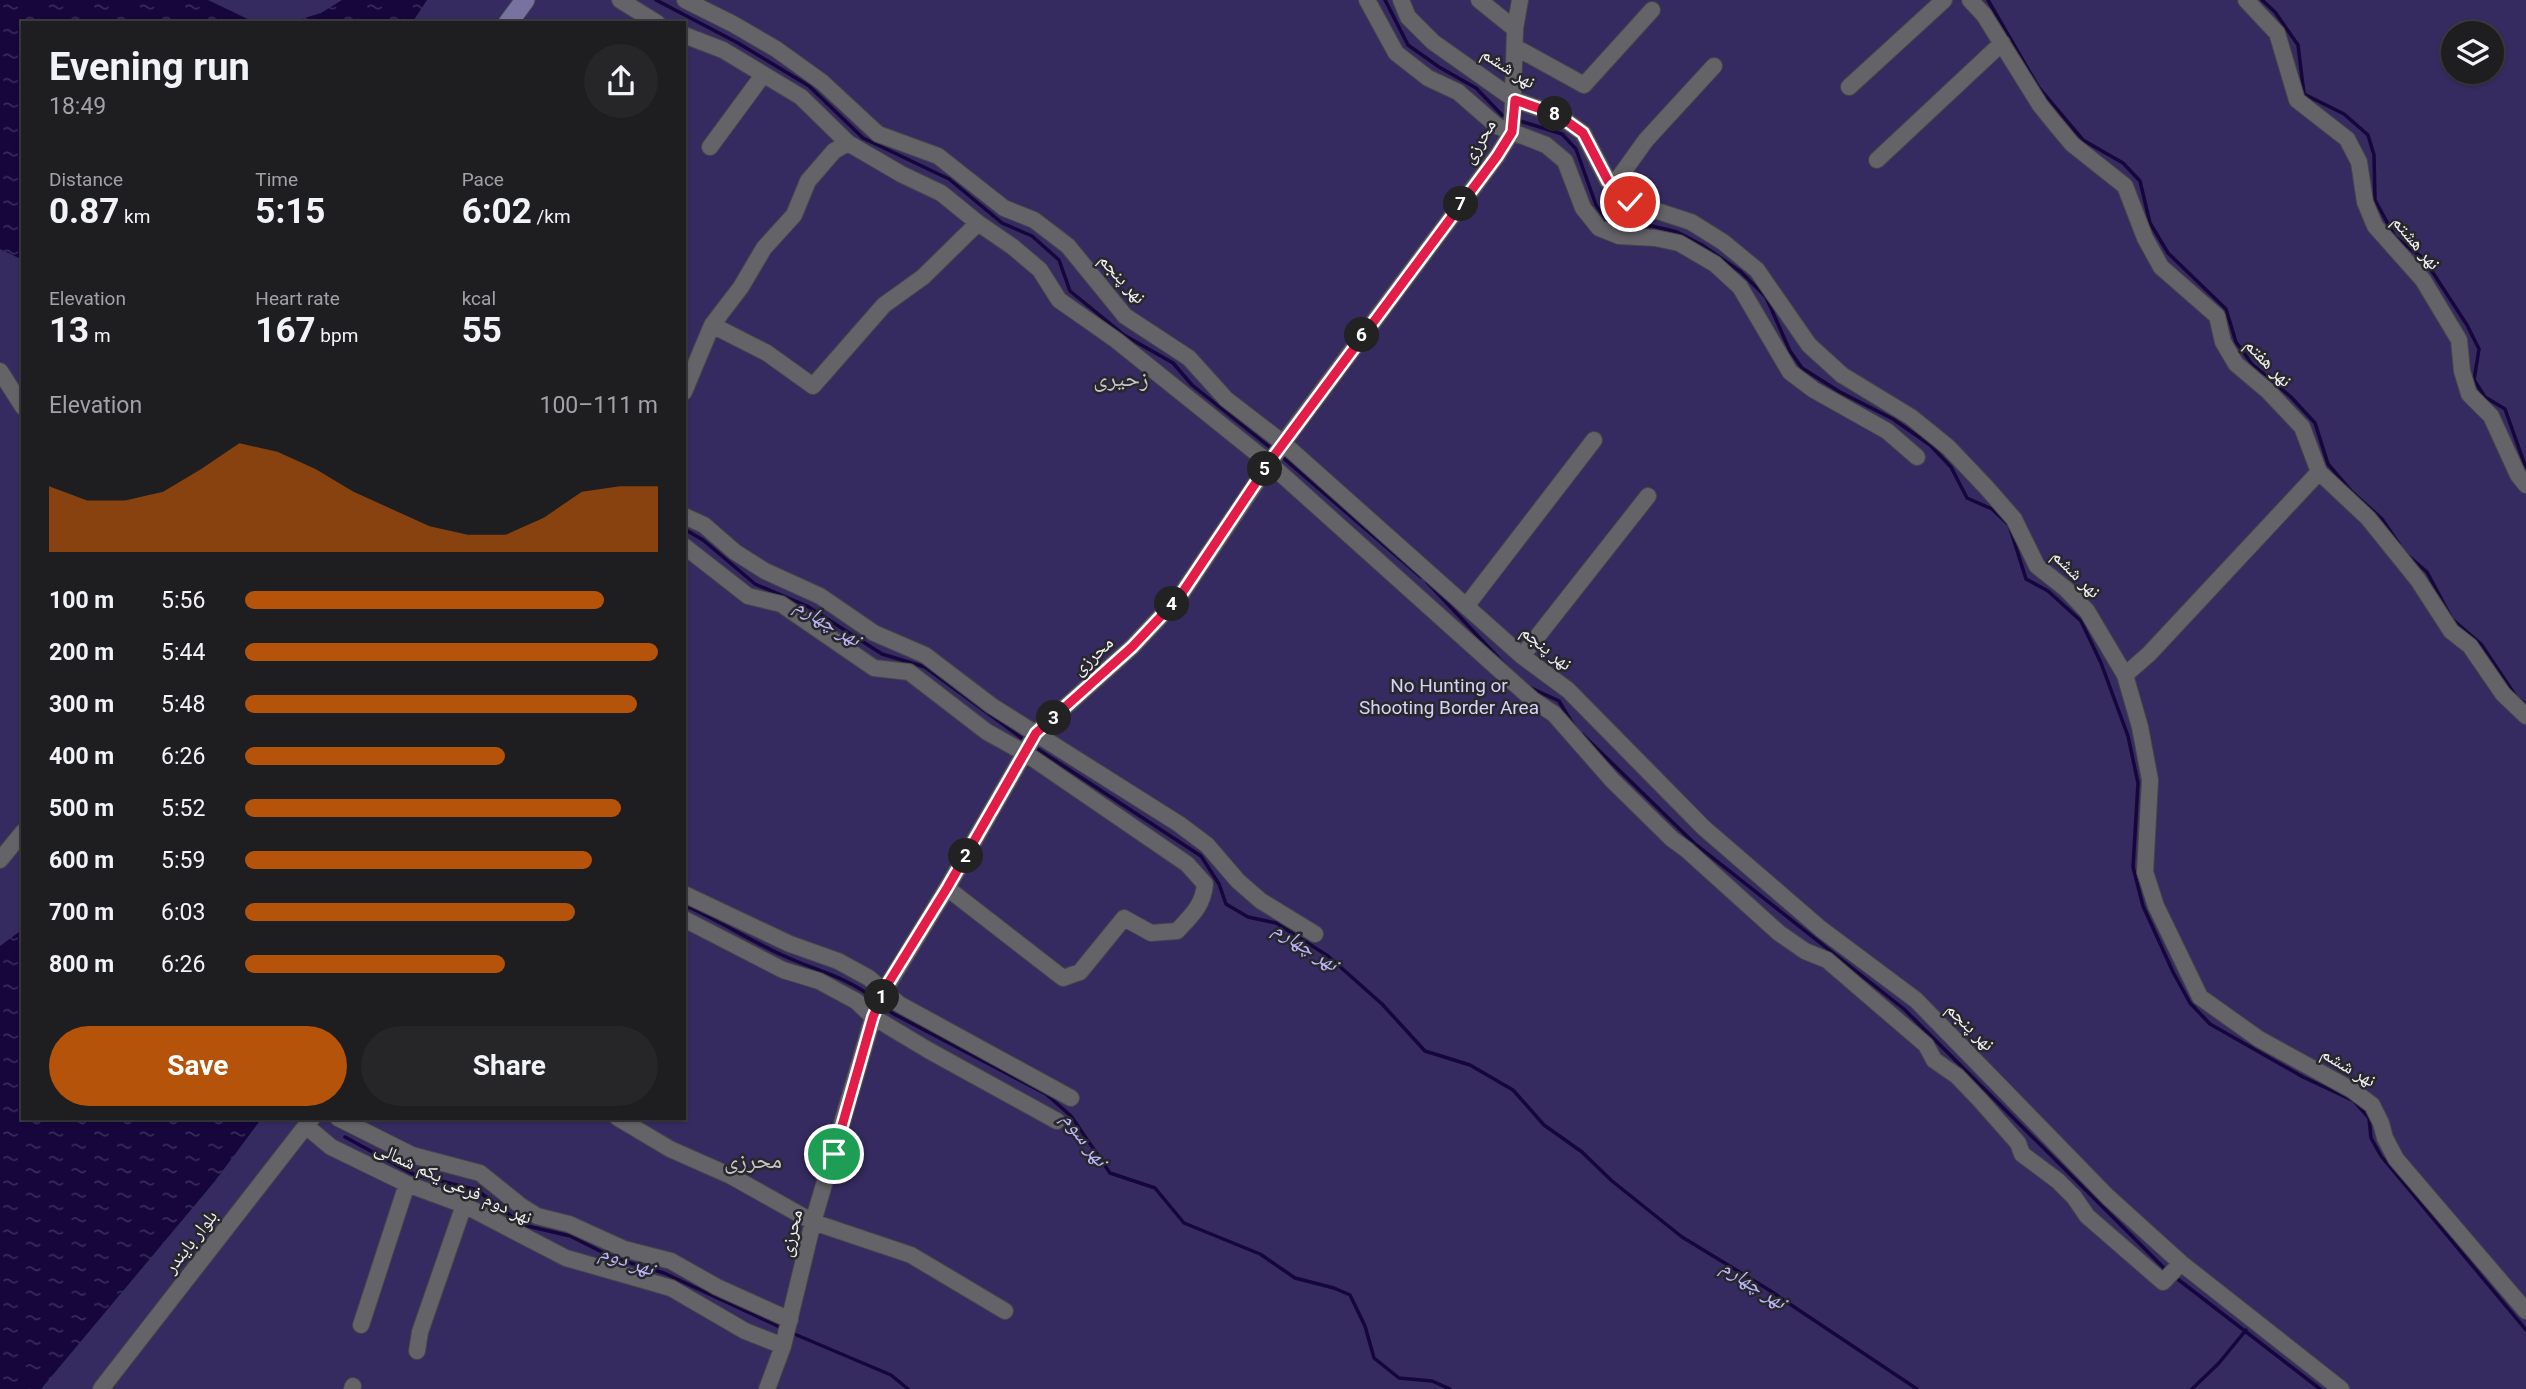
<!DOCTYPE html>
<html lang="en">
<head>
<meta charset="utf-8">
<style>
  :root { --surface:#1e1d20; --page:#262629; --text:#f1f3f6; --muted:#a1a2a5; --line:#3c3b3e; --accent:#b45309 }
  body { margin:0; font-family:Roboto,"Noto Naskh Arabic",sans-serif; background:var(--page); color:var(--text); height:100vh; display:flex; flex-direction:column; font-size:26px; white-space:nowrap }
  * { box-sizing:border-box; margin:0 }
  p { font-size:23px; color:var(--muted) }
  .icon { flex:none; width:38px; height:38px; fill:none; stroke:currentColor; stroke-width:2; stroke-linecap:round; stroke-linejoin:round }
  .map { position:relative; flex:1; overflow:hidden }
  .panel { position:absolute; left:21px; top:21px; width:665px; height:1099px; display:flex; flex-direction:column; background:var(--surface); border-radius:0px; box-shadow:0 2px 5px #0004,0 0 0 2px var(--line) }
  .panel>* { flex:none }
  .tools { position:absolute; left:2441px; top:21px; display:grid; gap:14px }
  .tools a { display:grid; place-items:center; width:63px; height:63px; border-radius:50%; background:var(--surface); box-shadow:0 2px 5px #0004,0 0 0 2px var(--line); font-size:35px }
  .pin { position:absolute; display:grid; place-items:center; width:60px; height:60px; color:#fff; margin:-30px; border:4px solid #fff; border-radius:50%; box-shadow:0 2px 7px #0007 }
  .km { position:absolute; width:35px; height:35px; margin:-18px; border-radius:50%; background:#222; color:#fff; font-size:19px; line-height:35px; text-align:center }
  .round { display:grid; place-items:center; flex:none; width:74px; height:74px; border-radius:37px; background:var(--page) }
  .head { display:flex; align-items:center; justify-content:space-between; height:119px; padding:0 28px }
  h1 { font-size:38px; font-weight:700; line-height:52px }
  .stats { display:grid; grid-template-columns:repeat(3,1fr); gap:10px; height:119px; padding:7px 28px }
  .stats div { display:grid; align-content:center }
  .stats b { font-size:35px; font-weight:700 }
  .stats small { font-size:19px; font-weight:400 }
  .stats p { font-size:19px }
  .chart { height:196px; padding:14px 28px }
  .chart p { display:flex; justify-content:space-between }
  .chart svg { width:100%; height:126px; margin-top:7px; fill:var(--accent); opacity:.7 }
  .button { display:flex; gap:14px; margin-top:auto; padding:14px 28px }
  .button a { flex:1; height:80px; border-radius:42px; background:var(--accent); color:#fff; font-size:28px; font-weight:700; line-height:80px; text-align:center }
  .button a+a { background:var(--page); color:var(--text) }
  ul { padding:0 28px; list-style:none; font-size:23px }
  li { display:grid; grid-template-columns:112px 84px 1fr; align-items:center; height:52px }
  li i { height:18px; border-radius:9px; background:var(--accent) }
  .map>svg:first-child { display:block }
  .green { fill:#352b60; fill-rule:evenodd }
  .water { fill:url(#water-ripples) }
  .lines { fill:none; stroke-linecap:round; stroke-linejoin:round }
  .stream { stroke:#16063c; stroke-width:3.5 }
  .minor-casing { stroke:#464649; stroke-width:18 }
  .major-casing { stroke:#464649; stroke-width:21 }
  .minor { stroke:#646468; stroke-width:16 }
  .major { stroke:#7872a0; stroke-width:19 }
  .route-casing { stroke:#fff; stroke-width:14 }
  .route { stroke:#e11d48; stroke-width:9 }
  .labels { text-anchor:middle; stroke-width:5; stroke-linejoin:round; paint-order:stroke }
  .street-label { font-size:19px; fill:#f0f0f3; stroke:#28272b }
  .park-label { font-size:19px; fill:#d5d2f7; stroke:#28272b }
  .water-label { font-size:21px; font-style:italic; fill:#bcb6fd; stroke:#28272b }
  .quarter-label { font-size:23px; fill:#c6c6ca; stroke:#28272b }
</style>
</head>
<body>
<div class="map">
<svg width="2526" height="1389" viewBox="0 0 2526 1389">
  <defs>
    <pattern id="water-ripples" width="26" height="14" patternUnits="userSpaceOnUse" patternTransform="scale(1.75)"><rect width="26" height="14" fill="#16063c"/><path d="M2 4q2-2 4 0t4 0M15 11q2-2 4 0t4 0" fill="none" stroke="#382b59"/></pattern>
  </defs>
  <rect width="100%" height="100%" fill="#28272b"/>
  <path class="green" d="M0,0h2526v1389h-2526zM23,23h661v1095h-661zM2454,33h38v39h-38z"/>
  <path class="water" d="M0,0h208l48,23h-233v237l-23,-11z
    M342,0h85l-15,23h-124l33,-10z
    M23,929v189h239l-47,63 -174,208h-41v-443z"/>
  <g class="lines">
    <path class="stream" d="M656,0l82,43 71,43 54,52 86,41 53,44 30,13 27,24 11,31 54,44 49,28 19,22 80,64
      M1385,0l23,45 31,22 37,21 26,27 4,1
      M1988,0l51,88 44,52 40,23 17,18 10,42 18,30 58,56 10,33 16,22 39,33 24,26 13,41 23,27 31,28 17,25
      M2262,0l13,12 23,33 6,49 40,20 24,21 6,20 1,45 20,37 29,22 43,66 12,24 -5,31 11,17 20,12 21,59
      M1517,120l45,14 14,15 20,56 10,14 19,6 27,1 25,6 25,13 39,27 25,25 24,54 12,17 38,24 53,27 37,26 21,22 16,31 25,11 17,16 17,54 22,12 33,30 20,42 27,73 10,47 -5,84 10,39 30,66 17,31 20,21 93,53 51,24 15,17 2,20 10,18 145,174
      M1281,456l140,121
      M684,529l19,11 52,44 52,22 75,48 43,13 102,75
      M2405,553l22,19 25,47 29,25 36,54 9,6
      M1427,582l81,86
      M1529,687l30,14 15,25
      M1582,734l112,109 210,166 262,261
      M1033,746l168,110 18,28 7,20 22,13 28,6 52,33 54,48 43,47 45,14 43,25 31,35 38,27 30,29 70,56 87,53 148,99
      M684,905c34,15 65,35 98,50 34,16 64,21 94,45
      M882,1005l10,8 154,81 25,22 39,57 45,15 29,35 76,31 35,24 39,10 16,7 15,31 9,32 25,20 33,3 18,8
      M345,1137l68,37 64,16 46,35 47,11 44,22 50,15 118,55
      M2175,1277l145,112
      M792,1333l99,42 17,14
      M2192,1389l27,-26 27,-33"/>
    <defs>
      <path id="minor" d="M620,0l37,23
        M685,0l48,24 43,25 46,33 56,52 60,22 66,52 30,12 34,26 57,70 64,42 37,41 57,44 239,213 46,34 136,138 117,101 95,71 192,197 73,66 160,126
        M1367,0l29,53 32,25 30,14 39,34 49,19 19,16 18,47 16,20 20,8 36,2 24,5 36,21 25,23 50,85 24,18 73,41 30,26
        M1401,0l7,17 25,25 82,58 43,15 25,18 25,48 22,21 61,20 32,20 34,28 52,75 33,30 69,42 37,30 38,40 28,32 23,47 29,23 21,22 38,64 15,52 10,53 -5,92 11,34 44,91 59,42 93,51 20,15 9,18 4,15 11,21 130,152
        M1479,0l36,29
        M1970,0l14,15 56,90 17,21 15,18 53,42 20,52 16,29 56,49 6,26 13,22 32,27 34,36 17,45 49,46 50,62 33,51 19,15 33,48 23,22
        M2246,0l31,33 20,67 50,39 12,23 6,40 10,24 48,54 36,60 3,31 7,23 22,22 27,59 8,10
        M684,35l39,15 78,47 47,46 53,31 40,19 37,30 35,24 27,23 19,30 57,40 153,123 264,237 21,14 58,66 60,59 15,11 92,83 26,18 22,9 99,85 8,15 23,16 23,24 38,43 4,11 36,27 16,16 13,19 76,66 18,-19
        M1515,47l69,38 68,-75
        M1849,87l95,-87
        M710,147l53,-72
        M1877,160l125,-117
        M1613,186l33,-46 68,-74
        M712,325l29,-38 23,-39 30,-33 14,-34 26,-30 14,-8
        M0,371l23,36
        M684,392l28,-67 55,28 46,33 71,-81 39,-28 55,-54
        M684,516l20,9 31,27 30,19 55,25 54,37 51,22 67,51 187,118 28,21 31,36 23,20 54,33
        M684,546l64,50 33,8 93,64 35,4 78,60 38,21 162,111 18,20c-2,22 -14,32 -28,47l-26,2 -27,-15 -44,54 -17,6 -116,-90
        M1467,605l127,-165
        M1522,656l126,-160
        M2125,675l24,-21 170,-182
        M0,860l23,-28
        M684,894l106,50 48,17 31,17 30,26 172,94
        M684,919l99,51 36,11 37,20 17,16 55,33 129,71
        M338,1118l74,37 68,18 41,33 16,10 32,8 55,25 47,12 46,26 73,33
        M618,1118l52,31 61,27 82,46 98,33 94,56
        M306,1126l25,21 76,37 57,21 102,53 105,30 74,43 38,15
        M361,1325l46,-141
        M417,1351l3,-19 44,-127
        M101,1389l211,-271
        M352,1389l1,-3
        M767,1389l16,-43 30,-124 60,-205 11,-26 63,-103 89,-155 96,-86 48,-51 103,-153 214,-287 15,-24 3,-103 5,-29"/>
      <path id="major" d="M508,23l17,-23"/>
    </defs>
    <use href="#minor" class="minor-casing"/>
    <use href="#major" class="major-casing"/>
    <use href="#minor" class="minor"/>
    <use href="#major" class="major"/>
  </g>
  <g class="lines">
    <defs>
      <path id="route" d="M834,1154l39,-137 11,-27 63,-102 89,-155 96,-86 48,-51 93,-139 224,-301 15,-24 3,-32 43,15 25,18 25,48 22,21"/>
    </defs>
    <use href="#route" class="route-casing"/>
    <use href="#route" class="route"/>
  </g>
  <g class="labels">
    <g class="street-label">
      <text transform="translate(1509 67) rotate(33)" y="7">نهر ششم</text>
      <text transform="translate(1478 141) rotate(-59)" y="7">محرزی</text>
      <text transform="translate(2417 242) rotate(50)" y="7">نهر هشتم</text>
      <text transform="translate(1123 278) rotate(48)" y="7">نهر پنجم</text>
      <text transform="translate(2269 362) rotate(46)" y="7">نهر هفتم</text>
      <text transform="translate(2077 573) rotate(45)" y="7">نهر ششم</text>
      <text transform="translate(1547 647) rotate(39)" y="7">نهر پنجم</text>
      <text transform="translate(1092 655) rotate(-42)" y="7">محرزی</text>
      <text transform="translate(1971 1026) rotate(45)" y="7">نهر پنجم</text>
      <text transform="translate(2349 1066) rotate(31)" y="7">نهر ششم</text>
      <text transform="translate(454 1182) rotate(25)" y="7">نهر دوم فرعی یکم شمالی</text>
      <text transform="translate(790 1233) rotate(-76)" y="7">محرزی</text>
      <text transform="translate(190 1241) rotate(-52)" y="7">بلوار بایندر</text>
    </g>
    <g class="park-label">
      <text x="1449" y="692">No Hunting or<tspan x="1449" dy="22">Shooting Border Area</tspan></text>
    </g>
    <g class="water-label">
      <text transform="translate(828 622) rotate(31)" y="7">نهر چهارم</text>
      <text transform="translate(1306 946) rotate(33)" y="7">نهر چهارم</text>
      <text transform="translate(1085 1139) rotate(53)" y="7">نهر سوم</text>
      <text transform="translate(627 1260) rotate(19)" y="7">نهر دوم</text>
      <text transform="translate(1754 1284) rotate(33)" y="7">نهر چهارم</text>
    </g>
    <g class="quarter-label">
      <text x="1121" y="386">زحیری</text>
      <text x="753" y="1168">محرزی</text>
    </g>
  </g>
</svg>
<div class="tools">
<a><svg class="icon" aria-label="layers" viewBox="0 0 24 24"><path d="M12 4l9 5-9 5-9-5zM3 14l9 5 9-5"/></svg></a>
</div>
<div class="pin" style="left:834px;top:1154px;background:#1e9e55"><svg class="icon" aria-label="arrive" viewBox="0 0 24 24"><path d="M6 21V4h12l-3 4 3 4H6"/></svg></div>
<div class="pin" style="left:1630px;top:202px;background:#d93025"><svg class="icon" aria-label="check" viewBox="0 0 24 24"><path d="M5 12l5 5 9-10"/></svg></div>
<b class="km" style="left:882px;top:997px">1</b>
<b class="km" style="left:966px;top:856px">2</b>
<b class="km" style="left:1054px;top:718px">3</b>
<b class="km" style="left:1172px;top:604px">4</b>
<b class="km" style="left:1265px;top:469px">5</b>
<b class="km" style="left:1362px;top:335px">6</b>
<b class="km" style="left:1461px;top:204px">7</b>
<b class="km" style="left:1555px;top:114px">8</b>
<section class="panel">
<div class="head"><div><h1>Evening run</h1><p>18:49</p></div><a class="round"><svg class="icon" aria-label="share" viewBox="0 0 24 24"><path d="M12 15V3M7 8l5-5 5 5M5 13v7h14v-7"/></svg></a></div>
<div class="stats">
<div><p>Distance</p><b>0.87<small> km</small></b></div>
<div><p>Time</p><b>5:15</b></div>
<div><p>Pace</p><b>6:02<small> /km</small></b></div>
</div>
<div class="stats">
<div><p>Elevation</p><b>13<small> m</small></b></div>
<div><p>Heart rate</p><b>167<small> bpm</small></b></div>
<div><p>kcal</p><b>55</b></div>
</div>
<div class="chart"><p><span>Elevation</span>100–111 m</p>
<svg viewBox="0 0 160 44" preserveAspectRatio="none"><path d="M0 44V21L10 26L20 26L30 23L40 15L50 6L60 9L70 15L80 23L90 29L100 35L110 38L120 38L130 32L140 23L150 21L160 21V44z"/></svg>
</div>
<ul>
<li><b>100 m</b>5:56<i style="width:87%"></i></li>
<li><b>200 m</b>5:44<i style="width:100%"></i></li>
<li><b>300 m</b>5:48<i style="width:95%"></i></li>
<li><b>400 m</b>6:26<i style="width:63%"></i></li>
<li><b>500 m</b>5:52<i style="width:91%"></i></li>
<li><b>600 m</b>5:59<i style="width:84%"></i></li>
<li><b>700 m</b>6:03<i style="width:80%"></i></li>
<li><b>800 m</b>6:26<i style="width:63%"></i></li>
</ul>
<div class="button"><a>Save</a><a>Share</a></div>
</section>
</div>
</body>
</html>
